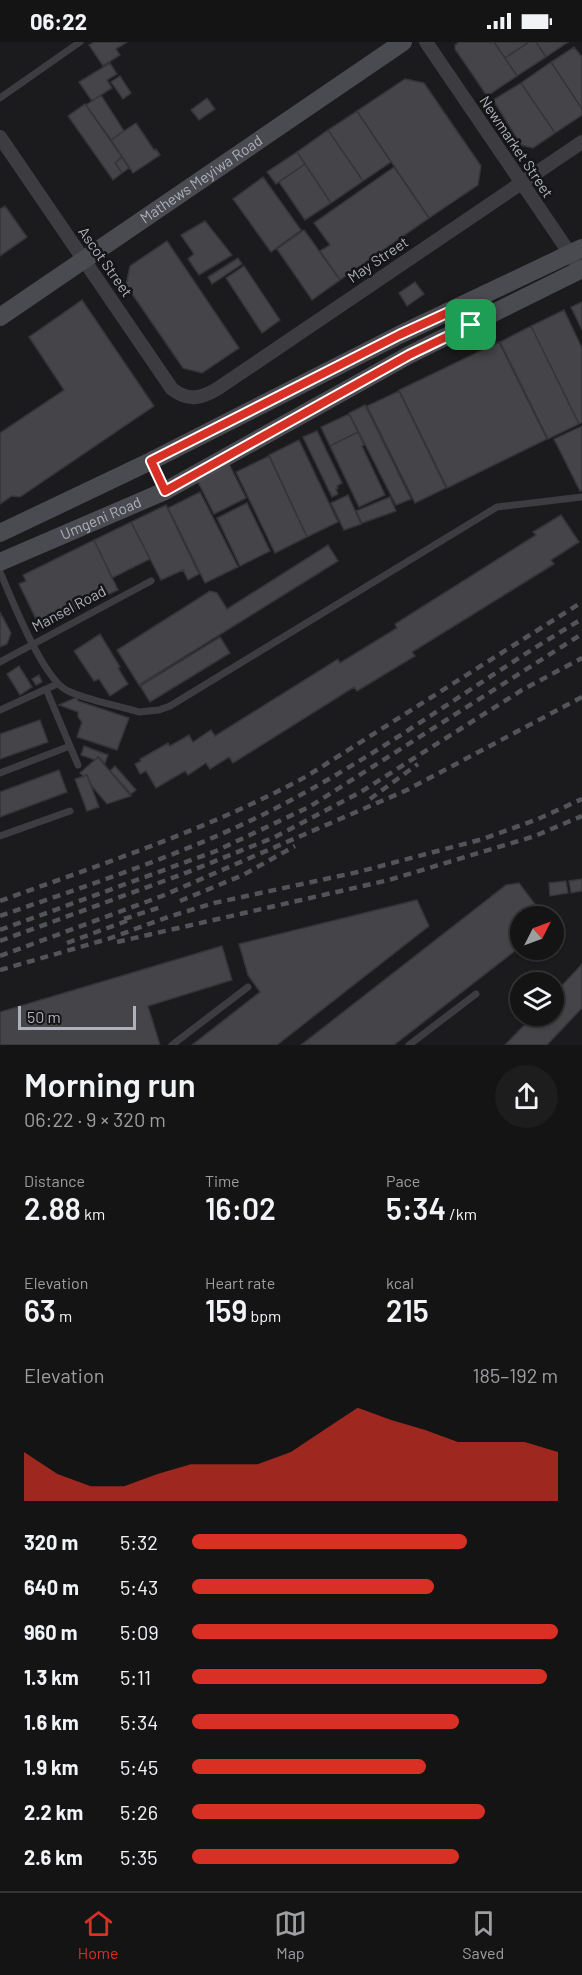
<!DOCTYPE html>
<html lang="en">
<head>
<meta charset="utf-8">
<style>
  :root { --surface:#141415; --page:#1d1d1e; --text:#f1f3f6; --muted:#9d9ea0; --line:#333334; --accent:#d93025 }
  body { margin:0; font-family:Barlow,sans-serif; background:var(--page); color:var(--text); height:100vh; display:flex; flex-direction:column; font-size:22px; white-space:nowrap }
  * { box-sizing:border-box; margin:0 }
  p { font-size:20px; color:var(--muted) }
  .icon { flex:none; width:33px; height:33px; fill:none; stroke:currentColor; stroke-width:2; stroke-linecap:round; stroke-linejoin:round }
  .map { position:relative; height:1003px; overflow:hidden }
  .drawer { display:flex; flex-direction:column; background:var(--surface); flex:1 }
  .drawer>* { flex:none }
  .needle { width:39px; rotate:48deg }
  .tools { position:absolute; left:510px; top:864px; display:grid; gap:12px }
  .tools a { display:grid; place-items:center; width:54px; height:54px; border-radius:50%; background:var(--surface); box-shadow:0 2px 4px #0004,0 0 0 2px var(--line); font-size:30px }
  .scale { position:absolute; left:18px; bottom:15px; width:118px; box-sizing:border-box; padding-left:6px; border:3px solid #aeb1bb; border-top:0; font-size:16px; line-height:21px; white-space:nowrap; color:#aeb1bb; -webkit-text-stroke:4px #151517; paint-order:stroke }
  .pin { position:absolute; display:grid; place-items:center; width:51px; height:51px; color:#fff; margin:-26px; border-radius:12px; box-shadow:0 3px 9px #0006 }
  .round { display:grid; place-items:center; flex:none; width:63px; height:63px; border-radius:32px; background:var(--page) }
  .overview { display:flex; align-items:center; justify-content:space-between; height:102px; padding:0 24px }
  h1 { font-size:33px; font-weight:600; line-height:45px }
  .metrics { display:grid; grid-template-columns:repeat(3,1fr); gap:9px; height:102px; padding:6px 24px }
  .metrics div { display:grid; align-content:center }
  .metrics b { font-size:30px; font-weight:600 }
  .metrics small { font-size:16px; font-weight:400 }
  .metrics p { font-size:16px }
  .chart { height:168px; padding:12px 24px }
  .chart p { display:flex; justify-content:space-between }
  .chart svg { width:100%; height:108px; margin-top:6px; fill:var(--accent); opacity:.7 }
  ul { padding:0 24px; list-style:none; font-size:20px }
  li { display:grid; grid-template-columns:96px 72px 1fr; align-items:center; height:45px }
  li i { height:15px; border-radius:8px; background:var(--accent) }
  .status { display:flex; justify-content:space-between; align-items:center; height:42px; padding:0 30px; background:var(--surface); direction:ltr }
  .status svg { height:16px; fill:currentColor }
  .menu { display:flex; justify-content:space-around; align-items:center; height:84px; border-top:2px solid var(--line); background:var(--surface); font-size:16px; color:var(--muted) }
  .menu a { display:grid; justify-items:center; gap:3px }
  .menu .active { color:var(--accent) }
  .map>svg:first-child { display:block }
  .building { fill:#454549; stroke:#353438; stroke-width:1.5 }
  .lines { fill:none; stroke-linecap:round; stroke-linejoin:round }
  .lane { stroke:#3c3c41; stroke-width:7 }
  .street { stroke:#3c3c41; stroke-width:14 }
  .secondary { stroke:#4a4b51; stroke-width:18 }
  .rail { stroke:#53545a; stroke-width:4.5; stroke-dasharray:8 6; stroke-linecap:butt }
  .route-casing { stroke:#fff; stroke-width:12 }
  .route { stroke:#d93025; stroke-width:8 }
  .labels { text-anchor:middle; stroke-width:5; stroke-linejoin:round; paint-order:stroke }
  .street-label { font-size:15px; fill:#aeb1bb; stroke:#151517 }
</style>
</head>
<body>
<div class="status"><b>06:22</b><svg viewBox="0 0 49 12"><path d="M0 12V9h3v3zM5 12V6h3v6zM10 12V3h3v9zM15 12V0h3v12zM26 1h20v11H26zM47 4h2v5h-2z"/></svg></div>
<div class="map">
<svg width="582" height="1003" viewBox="0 0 582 1003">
  <rect width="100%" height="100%" fill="#1b1a1c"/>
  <path class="building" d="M94,0h33l-11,7 4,6 -17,11 -14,-21z
    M459,0h35l23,34 -30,20 -32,-47v-4z
    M494,0h35l-24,16z
    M529,0h7l10,15 -29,19 -12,-18z
    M536,0h32l-22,15z
    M574,5l8,10v52l-31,-47z
    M551,20l31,47v6l-27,18 -34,-50z
    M110,21l7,11 -10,6 5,8 -20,13 -13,-19z
    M120,34l11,17 -8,6 -12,-17z
    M405,37l19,4 57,83 -3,19 -49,33 -72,-107z
    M521,41l34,50 -22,15 -12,-3 -28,-45z
    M101,53l23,36 -13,9 -25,-35z
    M207,56l8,11 -16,11 -8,-10z
    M85,62l37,53 -7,6 7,10 -9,7 -45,-64z
    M357,69l34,51 -28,19 -35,-51z
    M136,81l18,27 2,-1 4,6 -27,18 -22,-33z
    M328,88l35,51 -32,22 -34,-51z
    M297,110l8,12 -29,20 -9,-12z
    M122,115l7,11 -7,5 -7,-10z
    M305,122l26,39 -26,17 -26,-38z
    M394,125l35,51 -89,62 -20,-29 10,-6 -16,-22z
    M263,135l38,53 -30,22 -38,-53z
    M5,164l22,31 -27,19v-47z
    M205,179l27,34 -33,20 -11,-16 6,-5 -13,-19z
    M304,188l36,50 -28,20 -35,-51z
    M167,199l72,107 -37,25 -19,-5 -57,-83 4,-19z
    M238,216l4,6 -30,20 -4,-7z
    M244,224l36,54 -18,13 -36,-55z
    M415,240l9,12 -17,12 -8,-13z
    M82,258l72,106 -134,91 -8,-1 -12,8v-71l64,-43 -35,-53z
    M582,260v28l-11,-23z
    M564,268l18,38v74l-3,2 -48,-98z
    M531,284l48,98 -31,15 -48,-97z
    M499,300l48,97 -100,49 -48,-98z
    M399,349l47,97 -31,15 -48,-97z
    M365,363l46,94 -15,6 -47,-92z
    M349,372l9,18 -28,14 -9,-19z
    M582,384v64l-2,1 -26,-52z
    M317,389l25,52 -5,3 1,2 -2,1 2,5 -6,3 -29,-60z
    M358,390l6,13 -2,1 23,49 -26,12 -29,-61z
    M299,398l39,82 -31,15 -38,-82z
    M269,414l38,81 -32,16 -39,-81z
    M228,420l18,36 -32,16 -18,-36z
    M200,450l38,75 -33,16 -37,-75z
    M348,453l13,29 -17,6 -13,-27z
    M390,455l6,14 -34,12 -6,-12z
    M247,461l23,48 -30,15 -23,-48z
    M166,463l33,69 -11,6 -5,-10 -22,10 -30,-58z
    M561,473l18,27 -28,18 3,4 -142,88 3,4 -58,35 -3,-4 -121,76 -4,-6 -19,12 -4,-6 -18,12 -3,-4 -29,17 -10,-17 -6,3 -5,-10 6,-3 -1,-2 28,-16 2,3 19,-11 4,7 18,-12 4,6 123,-77 2,4 57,-35 -2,-4 141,-89 -3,-3z
    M131,480l19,37 -38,19 -18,-38z
    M94,498l24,50 -70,34 -11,-3 -18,-37 7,-3 -3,-6z
    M328,503l10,16 -199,124 -22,-35 93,-59 7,2 10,16z
    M0,570l11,21 -4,11 -7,3z
    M100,592l20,33 -2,1 10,16 -18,12 -11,-17 -5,2 -20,-30z
    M220,595l10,16 -80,49 -10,-16z
    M19,624l13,21 -12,8 -13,-21z
    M39,633l3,7 -6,3 -4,-6z
    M77,655l1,4 51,17 -12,32 -40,-13 5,-15 -4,-5v-5l-19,-7z
    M40,678l8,22 -48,17v-25z
    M84,704l24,9 -3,8 -7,-6 -3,3 -14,-5z
    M98,715l4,5 29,34 -24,8 -16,-19 -4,-10 -4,1 -3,-3z
    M115,724l21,24 -5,4 -21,-23z
    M59,728l8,22 -67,25v-25z
    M87,733l12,32 -12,4 -12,-32z
    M582,837v12l-11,2 -2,-12z
    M566,839l2,12 -18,3 -1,-13z
    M519,841l25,33h-24v31l-126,98h-93l205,-160z
    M417,858l12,26 -152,119h-85l68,-53 -12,-17 -9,-31z
    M222,904l10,34 -84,26 12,39h-160v-33z
    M582,922v44l-35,37h-42l28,-29h21v-22z"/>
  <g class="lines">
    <path class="lane" d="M0,56l80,-56
      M0,530c12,27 43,108 68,119 22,10 48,14 71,21l20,-2 11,-4 327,-199 85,-10
      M0,620l151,-81
      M46,647l32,76
      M0,668l57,-26
      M0,731l70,-27
      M0,794l70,-25
      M172,1003l76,-58
      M409,1003l67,-51"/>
    <path class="street" d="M426,0l149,219
      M0,95l172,252c16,12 28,10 45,0l365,-247"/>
    <g class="secondary">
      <path id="s1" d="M0,275l403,-275"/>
      <path d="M0,491l151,-72 248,-126 183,-87"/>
      <path id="s2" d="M0,520l165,-71 244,-136 173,-86"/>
    </g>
    <path class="rail" d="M370,757l48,-35
      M0,859c104,-38 210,-72 307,-125l275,-174
      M180,859l63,-26 52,-29
      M0,874c91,-32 191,-64 276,-108 107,-55 203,-128 306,-189
      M124,877l37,-12
      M0,888l216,-79 93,-44 273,-173
      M0,899l183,-67 92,-37 84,-44 163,-103 60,-32
      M117,900l272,-62 146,-44 47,-20
      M67,901l62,-23
      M0,914l162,-60 245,-106 175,-93
      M0,928l108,-31 60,-22 46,-14 144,-31 125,-33 55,-20 44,-20"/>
  </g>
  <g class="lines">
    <defs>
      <path id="route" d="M462,264l9,19 -62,30 -244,136 -14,-30 248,-126z"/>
    </defs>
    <use href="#route" class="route-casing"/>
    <use href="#route" class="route"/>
  </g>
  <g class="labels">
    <g class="street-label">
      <text transform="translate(516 105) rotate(56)" y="5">Newmarket Street</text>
      <text dy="5" stroke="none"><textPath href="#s1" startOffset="244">Mathews Meyiwa Road</textPath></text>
      <text transform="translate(378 218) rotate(-34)" y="5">May Street</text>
      <text transform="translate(105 220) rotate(55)" y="5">Ascot Street</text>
      <text dy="5" stroke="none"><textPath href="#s2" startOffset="110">Umgeni Road</textPath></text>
      <text transform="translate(69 567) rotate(-28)" y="5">Mansel Road</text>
    </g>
  </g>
</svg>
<div class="tools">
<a><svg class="needle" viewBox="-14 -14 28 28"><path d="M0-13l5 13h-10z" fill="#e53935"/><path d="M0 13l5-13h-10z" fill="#9d9ea0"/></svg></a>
<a><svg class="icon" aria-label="layers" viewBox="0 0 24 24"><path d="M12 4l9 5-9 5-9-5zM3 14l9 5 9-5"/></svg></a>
</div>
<div class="scale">50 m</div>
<div class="pin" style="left:471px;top:283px;background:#1e9e55"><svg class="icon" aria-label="arrive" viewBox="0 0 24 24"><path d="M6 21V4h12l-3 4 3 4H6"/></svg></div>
</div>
<section class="drawer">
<div class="overview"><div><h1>Morning run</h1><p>06:22 · 9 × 320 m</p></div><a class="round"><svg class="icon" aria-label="share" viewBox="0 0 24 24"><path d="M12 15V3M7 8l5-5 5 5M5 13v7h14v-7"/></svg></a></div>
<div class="metrics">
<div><p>Distance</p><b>2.88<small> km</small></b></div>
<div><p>Time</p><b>16:02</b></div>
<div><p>Pace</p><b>5:34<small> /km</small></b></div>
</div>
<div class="metrics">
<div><p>Elevation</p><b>63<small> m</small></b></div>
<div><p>Heart rate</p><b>159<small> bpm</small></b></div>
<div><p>kcal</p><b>215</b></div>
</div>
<div class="chart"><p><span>Elevation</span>185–192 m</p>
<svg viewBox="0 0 160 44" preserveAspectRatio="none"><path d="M0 44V24L10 33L20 38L30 38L40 33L50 29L60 29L70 29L80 24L90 15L100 6L110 11L120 15L130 20L140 20L150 20L160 24V44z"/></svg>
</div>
<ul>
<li><b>320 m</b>5:32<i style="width:75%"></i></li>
<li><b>640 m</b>5:43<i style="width:66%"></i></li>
<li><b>960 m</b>5:09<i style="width:100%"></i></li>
<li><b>1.3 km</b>5:11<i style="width:97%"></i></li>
<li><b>1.6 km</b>5:34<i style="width:73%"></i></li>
<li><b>1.9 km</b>5:45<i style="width:64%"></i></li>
<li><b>2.2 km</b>5:26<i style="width:80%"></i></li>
<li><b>2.6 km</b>5:35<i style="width:73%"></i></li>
</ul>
</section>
<nav class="menu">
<a class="active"><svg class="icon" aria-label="home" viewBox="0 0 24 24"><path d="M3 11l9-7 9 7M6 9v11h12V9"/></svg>Home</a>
<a><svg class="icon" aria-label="map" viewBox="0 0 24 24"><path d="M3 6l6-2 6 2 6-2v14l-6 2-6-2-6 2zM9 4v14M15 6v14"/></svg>Map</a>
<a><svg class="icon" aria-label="saved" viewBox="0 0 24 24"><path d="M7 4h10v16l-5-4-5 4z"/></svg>Saved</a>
</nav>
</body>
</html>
